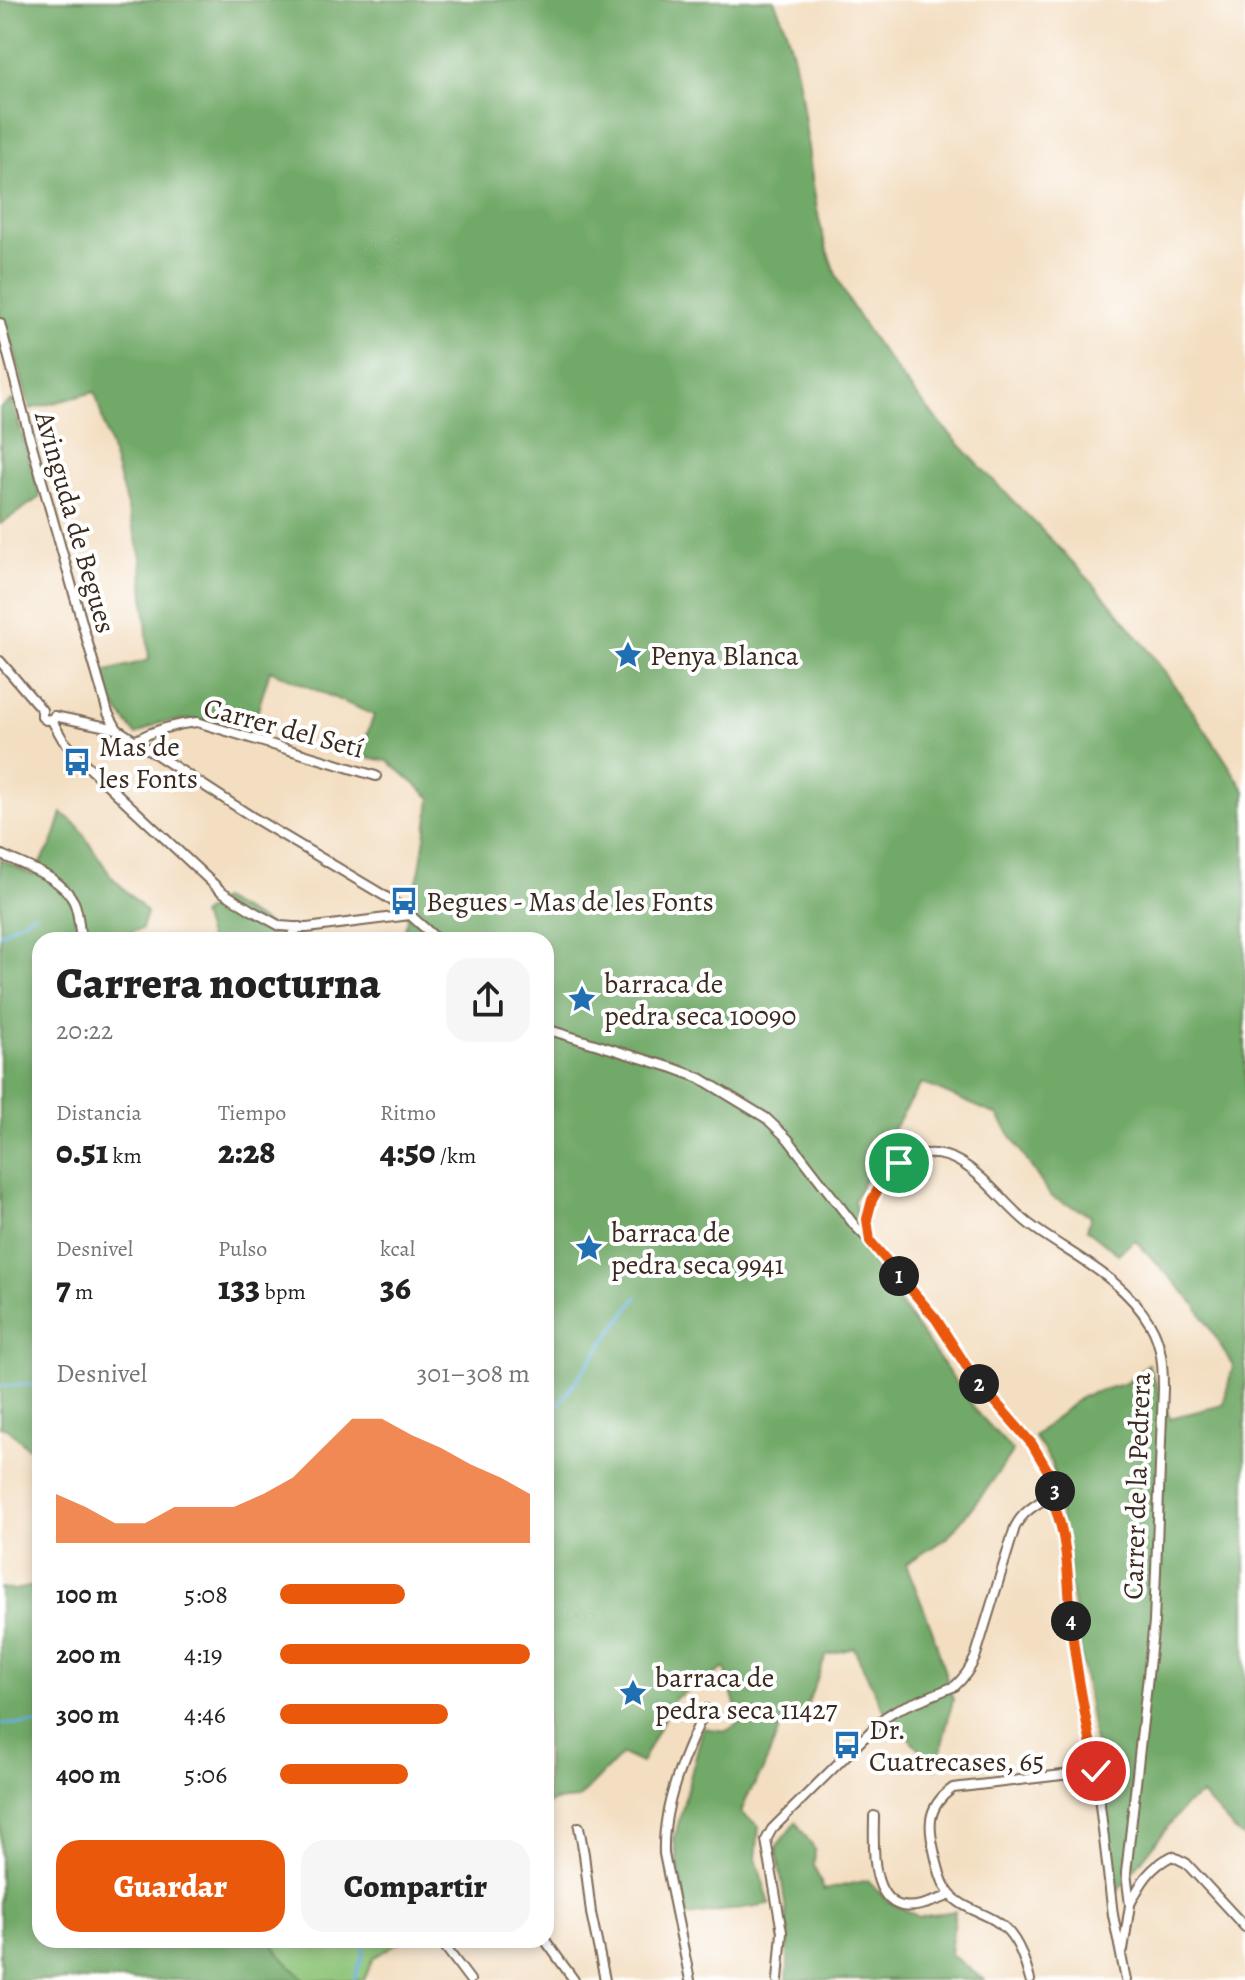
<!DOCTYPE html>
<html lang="es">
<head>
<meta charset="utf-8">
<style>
  :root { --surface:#fff; --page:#f6f6f6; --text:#222; --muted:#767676; --accent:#ea580c }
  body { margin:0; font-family:Alegreya,serif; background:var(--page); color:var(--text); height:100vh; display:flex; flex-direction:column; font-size:30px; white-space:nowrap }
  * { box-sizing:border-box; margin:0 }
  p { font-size:26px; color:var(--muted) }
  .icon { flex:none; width:44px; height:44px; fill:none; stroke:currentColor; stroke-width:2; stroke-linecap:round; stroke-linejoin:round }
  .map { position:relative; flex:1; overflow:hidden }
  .side { position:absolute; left:32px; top:932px; width:522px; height:1016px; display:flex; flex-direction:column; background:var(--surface); border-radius:24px; box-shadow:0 4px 12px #0003 }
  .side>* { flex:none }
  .pin { position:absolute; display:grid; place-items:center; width:68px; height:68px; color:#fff; margin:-34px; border:4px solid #fff; border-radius:50%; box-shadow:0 2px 8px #0007 }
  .km { position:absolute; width:40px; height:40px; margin:-20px; border-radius:50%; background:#222; color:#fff; font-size:22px; line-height:40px; text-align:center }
  .round { display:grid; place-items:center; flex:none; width:84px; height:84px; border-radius:24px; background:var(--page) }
  .summary { display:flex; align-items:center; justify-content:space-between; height:136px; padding:0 24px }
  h1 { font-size:44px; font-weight:800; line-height:60px }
  .stats { display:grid; grid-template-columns:repeat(3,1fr); gap:12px; height:136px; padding:8px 24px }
  .stats div { display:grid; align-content:center }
  .stats b { font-size:34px; font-weight:800 }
  .stats small { font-size:22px; font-weight:400 }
  .stats p { font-size:22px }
  .chart { height:224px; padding:16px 24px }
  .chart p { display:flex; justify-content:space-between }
  .chart svg { width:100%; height:144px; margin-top:8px; fill:var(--accent); opacity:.7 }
  .primary-button { display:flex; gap:16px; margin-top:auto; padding:16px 24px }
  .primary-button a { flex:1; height:92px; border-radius:24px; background:var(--accent); color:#fff; font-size:32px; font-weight:800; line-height:92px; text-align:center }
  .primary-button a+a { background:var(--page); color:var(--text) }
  ul { padding:0 24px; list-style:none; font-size:26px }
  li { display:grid; grid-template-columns:128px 96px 1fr; align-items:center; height:60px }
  li i { height:20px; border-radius:10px; background:var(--accent) }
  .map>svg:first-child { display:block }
  .green { fill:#8cc376; stroke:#64764a; stroke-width:2 }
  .forest { fill:#71a967; stroke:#566a42; stroke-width:2 }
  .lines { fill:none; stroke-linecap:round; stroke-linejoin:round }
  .stream { stroke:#68b1e0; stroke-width:3 }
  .street-casing { stroke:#7b6957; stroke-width:12 }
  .street { stroke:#fff; stroke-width:8 }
  .route-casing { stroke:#fff; stroke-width:16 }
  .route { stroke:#ea580c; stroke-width:10 }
  .labels { text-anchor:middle; stroke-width:8; stroke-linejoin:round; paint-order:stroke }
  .street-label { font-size:28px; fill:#3b2a1e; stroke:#fff }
  .poi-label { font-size:28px; fill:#3b2a1e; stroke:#fff; text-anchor:start }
</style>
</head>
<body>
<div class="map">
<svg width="1245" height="1980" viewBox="0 0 1245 1980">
  <rect width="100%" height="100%" fill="#fff"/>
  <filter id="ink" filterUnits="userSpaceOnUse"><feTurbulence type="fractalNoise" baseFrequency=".0125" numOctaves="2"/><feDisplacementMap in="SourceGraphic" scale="16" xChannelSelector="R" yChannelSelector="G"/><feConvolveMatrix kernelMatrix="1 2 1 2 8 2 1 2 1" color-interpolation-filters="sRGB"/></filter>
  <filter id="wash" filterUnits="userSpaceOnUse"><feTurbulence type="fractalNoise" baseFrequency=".006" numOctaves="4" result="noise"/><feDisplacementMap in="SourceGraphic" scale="32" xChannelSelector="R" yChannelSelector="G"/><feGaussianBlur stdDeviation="1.8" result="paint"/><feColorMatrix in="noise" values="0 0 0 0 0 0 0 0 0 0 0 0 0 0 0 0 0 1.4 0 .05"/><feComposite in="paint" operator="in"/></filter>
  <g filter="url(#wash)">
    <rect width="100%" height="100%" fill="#f3dec1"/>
    <path class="green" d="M271,1940h131l-29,18 -9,22h-59l-22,-21z"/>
    <path class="forest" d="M0,0h774c46,96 21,209 76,303 64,107 161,192 245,283 57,63 105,133 150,205v1047l-9,-6 -34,-37 -17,10 -68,87 -65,-429 -18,-27 48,-40 44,-13 22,-19 22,54 53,-13 10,-39 -38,-62 -60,-64 -17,14 -31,-25 4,-14 -40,-18 -54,-82 -75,-32 -40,64 -28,53 13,57 110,155 36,39 -24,35 -41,51 -42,27 27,68 20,68 -17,69 -54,-62 -28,-59 -28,7 -23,61 -21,6 -19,48 -17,29 -5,14 18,13 -3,33 14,45 -83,12 -13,-76 29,-112 23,3 14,-8 -15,-55 -51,31 -33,64 -19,-9 -44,45 -23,2 -9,3v-864h-144l18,-71 11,-71 -43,-37 -29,-5 15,-41 -104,-45 -19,63 -58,-14 -34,4 -23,12 -25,-34 -8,-29 46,-12 -8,-103 -46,-165 -65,17 -18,-66 -12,12z
      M12,400l28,97 -40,27v-116z
      M62,813l16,13 33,50 36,36 -5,17 -38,11h-64v519l-32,-30 -8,-2v-568l32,16 20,-31z
      M221,899l62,33 2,8h-76l-8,-25z
      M40,1585v355h231l12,19 22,21h-305v-392l14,2z
      M796,1822l19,28 -1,16 10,24 44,-10 19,21 32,16 36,-6 -5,43 34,26h-197c4,-45 -3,-89 -11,-133z"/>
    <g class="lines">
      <path class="stream" d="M0,934l35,-21
        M0,1386l40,-2
        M546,1427l2,-8 89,-122
        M0,1724h40
        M354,1980l10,-29 -1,-11"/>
    </g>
  </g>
  <g filter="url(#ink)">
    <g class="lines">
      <defs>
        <path id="street" d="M0,323l29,112 64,226 15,52 9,16
          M0,661l42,49v7l4,3 5,-1
          M54,716l63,13 137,89 129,77 17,11 38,34
          M51,719l12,21 17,19 141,132 30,19 29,16 27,2 103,-13
          M136,740c19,-10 39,-16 61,-18l179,54
          M0,854c24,12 61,22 74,48 5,11 5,26 7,38
          M288,940l11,-13
          M546,1029l127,39 27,10 66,40 22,21 67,87 15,15 66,78 36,56 60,69 16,27 3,18 4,1 2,5 -1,4 -4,3 8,21 9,62 3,44 13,88 11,54 17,144 13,65
          M870,1240c-5,-19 0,-35 8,-53 8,-15 15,-21 30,-28 52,-24 87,39 121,65 41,31 93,52 121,100 12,20 13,42 13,65l-9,233 -28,251 4,32 -7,45
          M874,1816c0,26 -5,82 28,90 15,3 35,-6 49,-11
          M579,1827l5,27 7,59 14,67
          M1130,1904c11,-22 20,-37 42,-48l14,7 59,64
          M440,1940l30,40
          M545,1940l29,40
          M690,1980l-26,-126c-2,-49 21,-102 42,-145
          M778,1980l4,-48 -16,-92 6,-11 113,-112 11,-7 59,-24c10,-9 15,-17 20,-28l40,-131c7,-14 17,-20 30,-28l4,3h3
          M1030,1980c-5,-18 -10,-36 -23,-50 -15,-17 -43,-19 -57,-36 -8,-10 -11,-23 -14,-35 -7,-30 -12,-51 17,-71l143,-17"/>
      </defs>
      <use href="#street" class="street-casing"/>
      <use href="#street" class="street"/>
    </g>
  </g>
  <g class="lines" filter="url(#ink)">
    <defs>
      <path id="route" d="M899,1163l-10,7 -17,30 -5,19 3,22 66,78 36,56 60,69 16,27 3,18 4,1c3,5 2,9 -3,12 17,31 16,92 20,128 5,48 15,94 24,141"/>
    </defs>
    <use href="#route" class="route-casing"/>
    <use href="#route" class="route"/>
  </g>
  <defs>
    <symbol id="sight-bare" viewBox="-9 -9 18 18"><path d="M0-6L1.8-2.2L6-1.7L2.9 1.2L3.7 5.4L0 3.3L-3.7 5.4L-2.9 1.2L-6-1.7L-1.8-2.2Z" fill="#1f6fb2" stroke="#fff" stroke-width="2.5" paint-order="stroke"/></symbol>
    <symbol id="bus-bare" viewBox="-9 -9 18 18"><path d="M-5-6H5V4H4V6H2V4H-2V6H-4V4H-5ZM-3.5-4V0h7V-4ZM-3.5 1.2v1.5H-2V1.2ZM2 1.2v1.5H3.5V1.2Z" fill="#1f6fb2" stroke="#fff" stroke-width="2.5" paint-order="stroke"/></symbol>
  </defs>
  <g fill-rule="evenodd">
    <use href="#sight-bare" x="608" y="635" width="40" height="40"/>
    <use href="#bus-bare" x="57" y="742" width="40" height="40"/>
    <use href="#bus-bare" x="384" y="881" width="40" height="40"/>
    <use href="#sight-bare" x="562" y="979" width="40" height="40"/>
    <use href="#sight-bare" x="569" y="1228" width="40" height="40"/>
    <use href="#sight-bare" x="613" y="1673" width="40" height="40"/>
    <use href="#bus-bare" x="827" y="1725" width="40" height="40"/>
  </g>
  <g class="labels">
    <g class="street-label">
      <text transform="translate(76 522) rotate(74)" y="10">Avinguda de Begues</text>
      <text transform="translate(284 727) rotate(15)" y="10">Carrer del Setí</text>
      <text transform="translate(1136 1486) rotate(-88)" y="10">Carrer de la Pedrera</text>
    </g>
    <g class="poi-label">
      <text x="650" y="665">Penya Blanca</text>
      <text x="99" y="756">Mas de<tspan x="99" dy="32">les Fonts</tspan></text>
      <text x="426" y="911">Begues - Mas de les Fonts</text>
      <text x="604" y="993">barraca de<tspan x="604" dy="32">pedra seca 10090</tspan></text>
      <text x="611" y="1242">barraca de<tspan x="611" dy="32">pedra seca 9941</tspan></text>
      <text x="655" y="1687">barraca de<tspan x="655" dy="32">pedra seca 11427</tspan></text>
      <text x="869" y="1739">Dr.<tspan x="869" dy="32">Cuatrecases, 65</tspan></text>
    </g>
  </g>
</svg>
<div class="pin" style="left:899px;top:1163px;background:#1e9e55"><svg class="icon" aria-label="arrive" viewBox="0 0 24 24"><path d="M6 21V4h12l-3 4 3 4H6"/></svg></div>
<div class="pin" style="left:1096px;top:1771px;background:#d93025"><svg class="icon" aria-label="check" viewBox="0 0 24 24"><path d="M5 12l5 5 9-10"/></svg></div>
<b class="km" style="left:899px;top:1276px">1</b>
<b class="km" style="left:979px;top:1384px">2</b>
<b class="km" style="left:1055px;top:1491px">3</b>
<b class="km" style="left:1071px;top:1621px">4</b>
<section class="side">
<div class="summary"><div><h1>Carrera nocturna</h1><p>20:22</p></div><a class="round"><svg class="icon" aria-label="share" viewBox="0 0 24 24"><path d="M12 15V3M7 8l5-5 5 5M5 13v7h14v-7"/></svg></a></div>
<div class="stats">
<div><p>Distancia</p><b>0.51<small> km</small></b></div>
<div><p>Tiempo</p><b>2:28</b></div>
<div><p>Ritmo</p><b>4:50<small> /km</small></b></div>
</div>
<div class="stats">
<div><p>Desnivel</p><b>7<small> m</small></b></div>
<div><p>Pulso</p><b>133<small> bpm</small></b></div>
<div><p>kcal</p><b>36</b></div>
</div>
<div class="chart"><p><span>Desnivel</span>301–308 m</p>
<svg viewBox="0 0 160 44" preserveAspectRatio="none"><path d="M0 44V29L10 33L20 38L30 38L40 33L50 33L60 33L70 29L80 24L90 15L100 6L110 6L120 11L130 15L140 20L150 24L160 29V44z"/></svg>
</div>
<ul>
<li><b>100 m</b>5:08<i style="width:50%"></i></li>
<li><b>200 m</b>4:19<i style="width:100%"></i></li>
<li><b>300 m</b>4:46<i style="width:67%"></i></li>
<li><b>400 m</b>5:06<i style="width:51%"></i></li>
</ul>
<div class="primary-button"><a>Guardar</a><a>Compartir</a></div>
</section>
</div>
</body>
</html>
